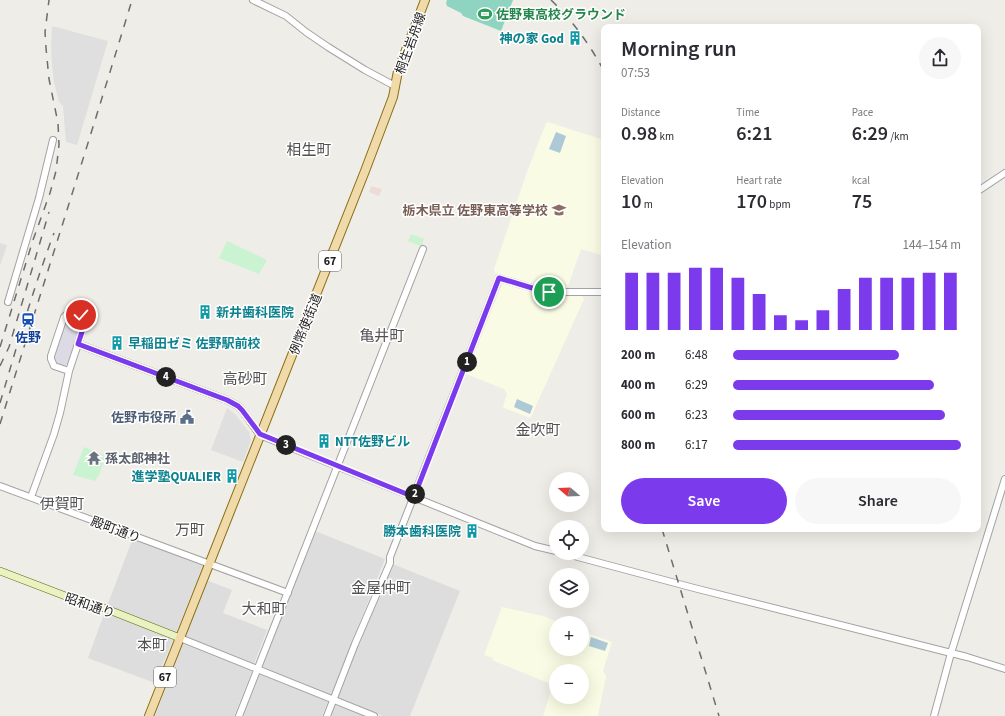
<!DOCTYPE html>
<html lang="en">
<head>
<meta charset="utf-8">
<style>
  :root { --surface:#fff; --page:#f7f7f7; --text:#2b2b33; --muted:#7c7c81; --accent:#7c3aed }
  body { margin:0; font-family:"Source Sans 3","Noto Sans JP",sans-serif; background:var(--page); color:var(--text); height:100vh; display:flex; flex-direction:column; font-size:15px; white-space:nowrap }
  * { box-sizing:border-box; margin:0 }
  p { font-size:13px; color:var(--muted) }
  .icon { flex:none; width:22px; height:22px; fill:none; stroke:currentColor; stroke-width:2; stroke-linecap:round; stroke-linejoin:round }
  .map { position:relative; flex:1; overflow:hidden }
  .drawer { position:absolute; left:601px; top:24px; width:380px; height:508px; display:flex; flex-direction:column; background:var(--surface); border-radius:8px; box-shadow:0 4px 16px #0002 }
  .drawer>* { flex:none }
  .needle { width:26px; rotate:289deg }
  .buttons { position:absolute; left:549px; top:472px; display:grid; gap:8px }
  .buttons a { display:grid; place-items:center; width:40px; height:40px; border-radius:50%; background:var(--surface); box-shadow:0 4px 16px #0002; font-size:20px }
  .pin { position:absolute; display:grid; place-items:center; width:34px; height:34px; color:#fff; margin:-17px; border:2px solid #fff; border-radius:50%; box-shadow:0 1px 4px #0007 }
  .km { position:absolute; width:20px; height:20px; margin:-10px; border-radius:50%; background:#222; color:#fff; font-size:11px; line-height:20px; text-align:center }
  .round { display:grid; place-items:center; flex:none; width:42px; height:42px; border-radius:21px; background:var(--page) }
  .overview { display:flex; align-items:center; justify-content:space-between; height:68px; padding:0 20px }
  h1 { font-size:22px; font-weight:600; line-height:30px }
  .figures { display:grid; grid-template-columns:repeat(3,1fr); gap:6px; height:68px; padding:4px 20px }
  .figures div { display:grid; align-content:center }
  .figures b { font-size:20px; font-weight:600 }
  .figures small { font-size:11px; font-weight:400 }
  .figures p { font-size:11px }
  .chart { height:112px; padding:8px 20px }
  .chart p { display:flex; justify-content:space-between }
  .chart svg { width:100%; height:72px; margin-top:4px; stroke:var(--accent); stroke-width:6 }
  .button { display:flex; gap:8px; margin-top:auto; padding:8px 20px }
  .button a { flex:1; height:46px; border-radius:24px; background:var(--accent); color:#fff; font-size:16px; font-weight:600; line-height:46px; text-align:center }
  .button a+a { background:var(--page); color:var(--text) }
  ul { padding:0 20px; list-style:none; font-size:13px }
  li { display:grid; grid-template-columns:64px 48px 1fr; align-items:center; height:30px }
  li i { height:10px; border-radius:5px; background:var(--accent) }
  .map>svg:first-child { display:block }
  .residential { fill:#ddd }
  .commercial { fill:#eddbd8 }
  .education { fill:#f9fbe4; fill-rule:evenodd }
  .park { fill:#caf3d1 }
  .pitch { fill:#8fd4c1 }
  .parking { fill:#dfdfdf }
  .plaza { fill:#dcdbe5 }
  .water { fill:#adc9d7 }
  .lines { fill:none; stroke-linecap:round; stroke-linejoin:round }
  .tertiary-casing { stroke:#a3a3a3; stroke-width:8 }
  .secondary-casing { stroke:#586b12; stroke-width:8 }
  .primary-casing { stroke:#896e12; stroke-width:10 }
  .tertiary { stroke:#fff; stroke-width:6 }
  .secondary { stroke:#ebf2c2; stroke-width:7 }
  .primary { stroke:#f1daaa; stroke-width:8 }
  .rail { stroke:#6d6d6d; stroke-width:1.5; stroke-dasharray:8 8; stroke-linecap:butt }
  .route-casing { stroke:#fff; stroke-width:8 }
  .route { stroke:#7c3aed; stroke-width:5 }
  .labels { text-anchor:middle; stroke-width:3; stroke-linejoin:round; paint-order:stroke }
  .shield { fill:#fff; stroke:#626262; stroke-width:1 }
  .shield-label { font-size:12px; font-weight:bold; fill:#1f1f1f }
  .leisure-label { font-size:13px; font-weight:bold; fill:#27864d; stroke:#fff; text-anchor:start }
  .culture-label { font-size:13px; font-weight:bold; fill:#0d838f; stroke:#fff; text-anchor:end }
  .street-label { font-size:13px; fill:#1f1f1f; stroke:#fff }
  .education-label { font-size:13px; font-weight:bold; fill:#785e54; stroke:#fff; text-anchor:end }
  .transit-label { font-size:13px; font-weight:bold; fill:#164399; stroke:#fff }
  .service-label { font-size:13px; font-weight:bold; fill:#4e5e75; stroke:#fff; text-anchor:end }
  .worship-label { font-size:13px; font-weight:bold; fill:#5b616d; stroke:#fff; text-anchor:start }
  .quarter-label { font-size:15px; fill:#525252; stroke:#fff }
</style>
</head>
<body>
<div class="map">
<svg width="1005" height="716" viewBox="0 0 1005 716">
  <rect width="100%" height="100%" fill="#efede7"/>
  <path class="residential" d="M315,531l70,28 -54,136 -70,-28z
    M133,538l70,28 -27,67 -69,-27z
    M390,563l70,28 -50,125h-27l-47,-18z
    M206,580l26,10 -9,23 44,17 -13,34 -70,-27z
    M105,611l68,29 -18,43 -67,-25z
    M183,644l69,27 -18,45h-79z
    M260,674l68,27 -6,15h-79z
    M335,705l31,11h-36z"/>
  <path class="commercial" d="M371,186l11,3 -3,7 -10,-4z"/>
  <path class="education" d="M548,122l56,18v116l-23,-7 -14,40 -24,-1 -48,-15 -1,-4 33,-97 19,-49z
    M503,282l40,13 39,1 2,3 -53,118 -1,1 -26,-10 -1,-2 4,-12 -3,-5 -38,-15z
    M502,607l41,9 18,7h-5v26h26v-18l30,11 -9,29 3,5 -8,40h-55l10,-31 -61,-25 1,-2 -9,-3zM556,671h26v26h-26z"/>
  <path class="park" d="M411,234l13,5 -3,7 -13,-5z
    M227,241l40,19 -8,14 -40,-16z
    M84,447l22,9 -7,19 -4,6 -22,-6z"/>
  <path class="pitch" d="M447,0h66l-12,31 -38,-15 -2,-3 -14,-7 -1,-3z"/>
  <path class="parking" d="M52,26l56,15 -28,94 -3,10 -11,-3 -3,-36 -4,-4 -5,-20 -2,-18 -1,-19z
    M0,243l7,2 -7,21z
    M227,408l8,6 14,18 2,8 -8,22 -32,-12z"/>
  <path class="plaza" d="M71,315l9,3 1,2 1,5 -12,36 -4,4 -5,1 -4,-2 -3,-3v-5l11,-35 3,-4z"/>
  <path class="water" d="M556,132l10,4 -6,17 -11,-4z
    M517,399l16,7 -3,8 -16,-7z
    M591,637l17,6 -3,8 -16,-5z"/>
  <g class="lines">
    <defs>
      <path id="tertiary" d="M253,0l33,16 20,16 22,15 37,23 30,16
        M978,191l27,-18
        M8,302l31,-104 14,-58
        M260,435l275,111 21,5
        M0,486l288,107
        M31,497l23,-63 6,-21 9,-42 18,-54c-8,-3 -17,-8 -23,0l-13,39v3l3,7 15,5
        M563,553l131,35 273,69 38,12
        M180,638l194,78
        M239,716l184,-467
        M327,716l28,-72 35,-81v-6l109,-279 43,13 7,1h55
        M934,716l17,-63 54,-174"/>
      <path id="secondary" d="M78,344l149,56 11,6 4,4 18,25
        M0,571l68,26 36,11 76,30"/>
      <path id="primary" d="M149,716l216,-545 28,-74 5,-26 27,-71"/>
    </defs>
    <use href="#tertiary" class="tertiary-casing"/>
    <use href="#secondary" class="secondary-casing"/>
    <use href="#primary" class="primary-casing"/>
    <use href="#tertiary" class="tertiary"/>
    <use href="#secondary" class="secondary"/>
    <use href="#primary" class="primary"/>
    <path class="rail" d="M551,0c22,21 39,45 53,71
      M0,347l33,-107 17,-47 6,-22 3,-26 -1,-22 -9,-44 -3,-31 -1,-16 4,-32
      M0,366l9,-19 40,-135
      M0,403c17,-57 33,-114 54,-170
      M0,424c44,-142 89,-282 132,-424
      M662,529l57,187"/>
  </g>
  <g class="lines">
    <defs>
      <path id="route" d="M81,315l6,2 -9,27 149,56 11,6 4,4 18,24 154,63 85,-219 43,13 7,1"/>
    </defs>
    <use href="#route" class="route-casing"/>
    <use href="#route" class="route"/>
  </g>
  <defs>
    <symbol id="stadium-bare" viewBox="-9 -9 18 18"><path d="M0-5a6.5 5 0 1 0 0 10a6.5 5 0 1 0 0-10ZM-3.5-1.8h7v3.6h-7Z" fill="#2e9e5b" stroke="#fff" stroke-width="2.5" paint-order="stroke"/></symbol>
    <symbol id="building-bare" viewBox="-9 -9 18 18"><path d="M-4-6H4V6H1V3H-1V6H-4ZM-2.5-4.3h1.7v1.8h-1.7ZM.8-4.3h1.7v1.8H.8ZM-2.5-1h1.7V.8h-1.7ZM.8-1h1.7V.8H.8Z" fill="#0f9aa8" stroke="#fff" stroke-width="2.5" paint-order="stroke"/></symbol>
    <symbol id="school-bare" viewBox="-9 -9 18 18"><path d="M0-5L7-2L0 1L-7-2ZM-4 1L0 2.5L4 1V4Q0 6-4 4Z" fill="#8d6e63" stroke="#fff" stroke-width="2.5" paint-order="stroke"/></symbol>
    <symbol id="station-bare" viewBox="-9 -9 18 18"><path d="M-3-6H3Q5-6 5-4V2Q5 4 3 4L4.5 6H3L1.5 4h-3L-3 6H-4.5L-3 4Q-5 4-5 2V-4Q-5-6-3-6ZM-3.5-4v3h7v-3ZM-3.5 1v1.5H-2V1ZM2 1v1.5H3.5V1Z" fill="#1a4fb4" stroke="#fff" stroke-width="2.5" paint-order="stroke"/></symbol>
    <symbol id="civic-bare" viewBox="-9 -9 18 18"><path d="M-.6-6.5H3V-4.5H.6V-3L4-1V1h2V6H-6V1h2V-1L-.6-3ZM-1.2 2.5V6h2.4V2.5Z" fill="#5c6f8a" stroke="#fff" stroke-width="2.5" paint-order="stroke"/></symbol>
    <symbol id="temple-bare" viewBox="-9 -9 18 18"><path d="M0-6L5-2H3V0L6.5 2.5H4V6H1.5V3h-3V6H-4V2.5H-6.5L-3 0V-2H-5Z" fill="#6b7280" stroke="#fff" stroke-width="2.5" paint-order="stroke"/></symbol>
  </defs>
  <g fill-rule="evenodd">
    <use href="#stadium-bare" x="475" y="4" width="20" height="20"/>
    <use href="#building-bare" x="565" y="28" width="20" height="20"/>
    <use href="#school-bare" x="549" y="200" width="20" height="20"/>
    <use href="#building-bare" x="195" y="302" width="20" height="20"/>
    <use href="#station-bare" x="18" y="310" width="20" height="20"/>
    <use href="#building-bare" x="107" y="333" width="20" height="20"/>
    <use href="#civic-bare" x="177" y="407" width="20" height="20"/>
    <use href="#building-bare" x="314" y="431" width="20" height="20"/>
    <use href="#temple-bare" x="84" y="448" width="20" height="20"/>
    <use href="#building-bare" x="222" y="466" width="20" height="20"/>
    <use href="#building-bare" x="462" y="521" width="20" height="20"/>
  </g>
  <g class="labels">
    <g class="shield">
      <rect x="319" y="251" width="22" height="20" rx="3"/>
      <rect x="154" y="667" width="22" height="20" rx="3"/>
    </g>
    <g class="shield-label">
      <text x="330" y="265">67</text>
      <text x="165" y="681">67</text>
    </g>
    <g class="leisure-label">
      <text x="496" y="19">佐野東高校グラウンド</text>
    </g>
    <g class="culture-label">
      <text x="564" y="43">神の家 God</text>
      <text x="216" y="317" text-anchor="start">新井歯科医院</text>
      <text x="128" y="348" text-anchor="start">早稲田ゼミ 佐野駅前校</text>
      <text x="335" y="446" text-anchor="start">NTT佐野ビル</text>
      <text x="221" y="481">進学塾QUALIER</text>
      <text x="461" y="536">勝本歯科医院</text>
    </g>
    <g class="street-label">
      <text transform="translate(410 43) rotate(-70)" y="5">桐生岩舟線</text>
      <text transform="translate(305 324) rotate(-68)" y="5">例幣使街道</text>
      <text transform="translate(116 529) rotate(20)" y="5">殿町通り</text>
      <text transform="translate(90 605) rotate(19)" y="5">昭和通り</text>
    </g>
    <g class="education-label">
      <text x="548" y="215">栃木県立 佐野東高等学校</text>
    </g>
    <g class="transit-label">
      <text x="28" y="342">佐野</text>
    </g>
    <g class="service-label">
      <text x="176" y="422">佐野市役所</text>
    </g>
    <g class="worship-label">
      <text x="105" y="463">孫太郎神社</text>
    </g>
    <g class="quarter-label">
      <text x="309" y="155">相生町</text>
      <text x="382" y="341">亀井町</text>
      <text x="245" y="384">高砂町</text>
      <text x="538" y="435">金吹町</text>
      <text x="62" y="509">伊賀町</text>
      <text x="190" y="535">万町</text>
      <text x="381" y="593">金屋仲町</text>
      <text x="264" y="614">大和町</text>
      <text x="152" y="650">本町</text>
    </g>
  </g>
</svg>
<div class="buttons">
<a><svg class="needle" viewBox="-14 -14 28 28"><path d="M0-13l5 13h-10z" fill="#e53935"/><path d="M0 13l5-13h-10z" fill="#7c7c81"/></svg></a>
<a><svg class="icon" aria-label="locate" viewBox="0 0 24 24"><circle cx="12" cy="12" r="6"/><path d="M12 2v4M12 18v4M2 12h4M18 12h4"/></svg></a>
<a><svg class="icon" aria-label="layers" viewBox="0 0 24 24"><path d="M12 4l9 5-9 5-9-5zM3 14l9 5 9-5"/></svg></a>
<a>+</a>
<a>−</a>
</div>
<div class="pin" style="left:549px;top:292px;background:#1e9e55"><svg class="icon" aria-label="arrive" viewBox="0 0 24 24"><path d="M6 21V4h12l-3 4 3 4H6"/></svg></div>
<div class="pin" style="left:81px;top:315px;background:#d93025"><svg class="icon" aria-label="check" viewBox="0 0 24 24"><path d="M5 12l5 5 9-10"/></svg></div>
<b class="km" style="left:467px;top:362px">1</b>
<b class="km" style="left:415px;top:494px">2</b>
<b class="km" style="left:286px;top:445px">3</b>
<b class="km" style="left:166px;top:377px">4</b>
<section class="drawer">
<div class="overview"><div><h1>Morning run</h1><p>07:53</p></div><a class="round"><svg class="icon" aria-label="share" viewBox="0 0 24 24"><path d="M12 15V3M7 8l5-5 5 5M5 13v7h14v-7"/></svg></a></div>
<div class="figures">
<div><p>Distance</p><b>0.98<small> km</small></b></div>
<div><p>Time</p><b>6:21</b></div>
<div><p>Pace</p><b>6:29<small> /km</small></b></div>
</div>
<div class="figures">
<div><p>Elevation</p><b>10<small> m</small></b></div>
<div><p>Heart rate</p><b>170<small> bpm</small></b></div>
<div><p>kcal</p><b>75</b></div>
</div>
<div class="chart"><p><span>Elevation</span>144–154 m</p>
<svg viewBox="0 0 160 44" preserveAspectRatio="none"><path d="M5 44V9M15 44V9M25 44V9M35 44V6M45 44V6M55 44V12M65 44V22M75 44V35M85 44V38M95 44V32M105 44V19M115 44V12M125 44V12M135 44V12M145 44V9M155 44V9"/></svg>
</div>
<ul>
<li><b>200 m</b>6:48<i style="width:73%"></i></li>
<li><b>400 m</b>6:29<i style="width:88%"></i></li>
<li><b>600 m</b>6:23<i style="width:93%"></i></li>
<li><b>800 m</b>6:17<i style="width:100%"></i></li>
</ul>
<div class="button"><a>Save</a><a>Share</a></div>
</section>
</div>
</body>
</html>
